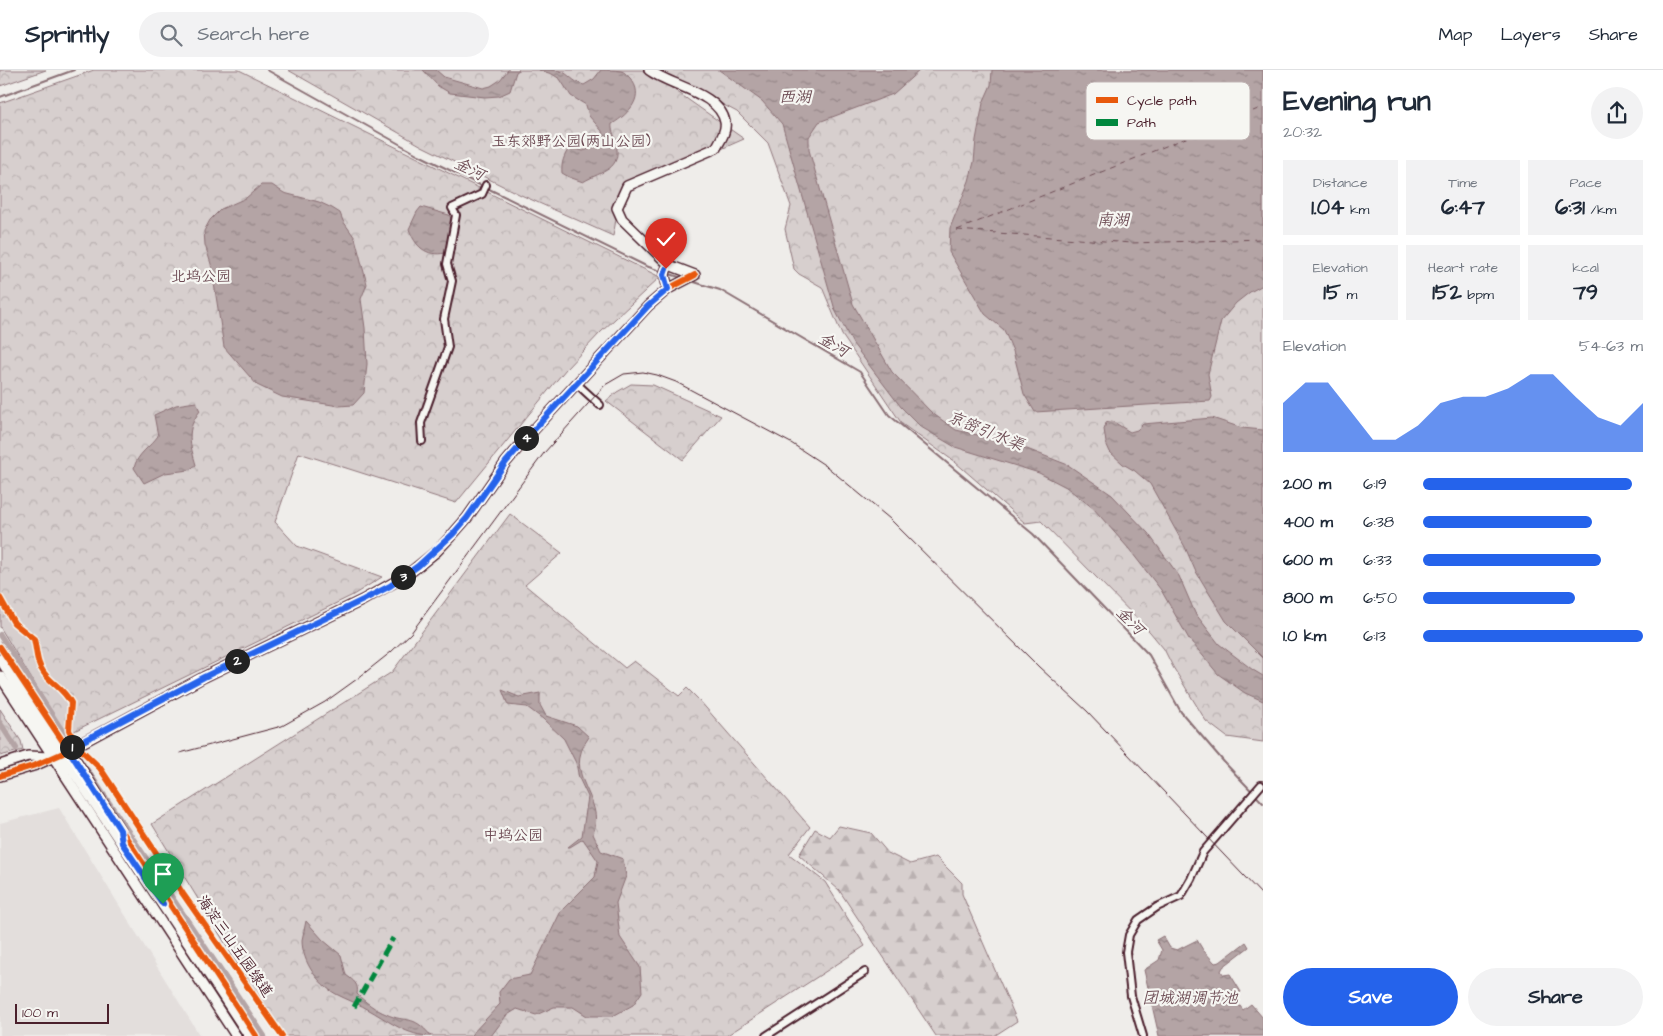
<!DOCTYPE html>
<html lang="en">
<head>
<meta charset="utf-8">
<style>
  :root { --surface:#fff; --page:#f2f2f3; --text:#1f2937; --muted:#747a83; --line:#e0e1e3; --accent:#2563eb }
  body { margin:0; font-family:"Architects Daughter","LXGW WenKai TC",sans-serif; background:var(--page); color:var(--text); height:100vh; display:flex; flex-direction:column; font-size:19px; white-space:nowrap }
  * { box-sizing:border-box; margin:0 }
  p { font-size:16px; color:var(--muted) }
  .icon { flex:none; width:28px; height:28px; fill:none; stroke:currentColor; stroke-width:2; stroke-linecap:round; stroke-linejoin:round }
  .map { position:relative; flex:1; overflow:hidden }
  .side { display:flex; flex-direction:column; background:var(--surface); width:400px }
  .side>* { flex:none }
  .scale { position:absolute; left:15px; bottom:12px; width:94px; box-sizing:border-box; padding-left:5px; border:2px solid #4a1f2b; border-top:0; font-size:14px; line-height:18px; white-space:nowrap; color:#4a1f2b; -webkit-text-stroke:4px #f6f6f2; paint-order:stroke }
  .pin { position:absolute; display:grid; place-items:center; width:42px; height:42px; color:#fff; margin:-51px -21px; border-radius:50% 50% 50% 0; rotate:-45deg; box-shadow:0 0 5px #0007 }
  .pin .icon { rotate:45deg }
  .km { position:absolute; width:25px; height:25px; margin:-12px; border-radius:50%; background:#222; color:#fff; font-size:14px; line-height:25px; text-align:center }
  .round { display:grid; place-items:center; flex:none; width:52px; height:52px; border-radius:26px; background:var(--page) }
  .overview { display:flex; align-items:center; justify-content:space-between; height:85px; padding:0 20px }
  h1 { font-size:28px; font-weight:700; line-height:38px }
  .metrics { display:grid; grid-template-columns:repeat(3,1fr); gap:8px; height:85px; padding:5px 20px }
  .metrics div { display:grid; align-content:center; border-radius:0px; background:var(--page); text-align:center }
  .metrics b { font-size:21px; font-weight:700 }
  .metrics small { font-size:14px; font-weight:400 }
  .metrics p { font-size:14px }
  .chart { height:140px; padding:10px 20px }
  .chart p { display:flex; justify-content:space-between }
  .chart svg { width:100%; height:90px; margin-top:5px; fill:var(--accent); opacity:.7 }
  .action { display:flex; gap:10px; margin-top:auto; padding:10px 20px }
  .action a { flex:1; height:58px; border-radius:30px; background:var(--accent); color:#fff; font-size:20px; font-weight:700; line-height:58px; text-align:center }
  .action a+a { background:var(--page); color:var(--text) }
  ul { padding:0 20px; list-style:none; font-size:16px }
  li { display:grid; grid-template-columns:80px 60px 1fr; align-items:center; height:38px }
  li i { height:12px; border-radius:6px; background:var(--accent) }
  header { display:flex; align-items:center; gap:30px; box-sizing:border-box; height:70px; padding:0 25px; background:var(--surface); border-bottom:1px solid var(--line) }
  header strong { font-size:24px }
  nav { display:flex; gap:28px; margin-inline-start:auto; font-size:18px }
  .search { width:350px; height:45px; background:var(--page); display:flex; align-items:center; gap:12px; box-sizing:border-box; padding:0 18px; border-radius:28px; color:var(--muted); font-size:19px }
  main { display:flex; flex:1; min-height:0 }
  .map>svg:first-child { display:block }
  .built { fill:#e3dedc }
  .forest { fill:url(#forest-firs); stroke:#90777c }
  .park { fill:url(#park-crowns); stroke:#90777c }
  .water { fill:url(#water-ripples); stroke:#8a6f74 }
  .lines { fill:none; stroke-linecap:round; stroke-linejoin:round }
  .stream { stroke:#8a6f74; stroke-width:2 }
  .canal { stroke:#b4a4a5; stroke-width:6 }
  .ferry { stroke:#6f4e56; stroke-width:1; stroke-dasharray:6 5; stroke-linecap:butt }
  .street-casing { stroke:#4a1f2b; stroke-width:10 }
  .secondary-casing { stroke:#4a1f2b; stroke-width:12 }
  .street { stroke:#f6f6f2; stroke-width:6 }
  .secondary { stroke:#f6f6f2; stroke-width:9 }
  .tram { stroke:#4a1f2b; stroke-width:1 }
  .quiet { stroke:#00873e; stroke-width:5; stroke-dasharray:10 5; stroke-linecap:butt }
  .cycleway-casing { stroke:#f6f6f2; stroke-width:9 }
  .cycleway { stroke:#e8590c; stroke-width:6 }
  .route-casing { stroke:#fff; stroke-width:10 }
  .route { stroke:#2563eb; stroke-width:6 }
  .labels { text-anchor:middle; stroke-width:4.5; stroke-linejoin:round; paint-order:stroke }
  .park-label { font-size:15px; fill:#6d4b54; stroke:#f6f6f2 }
  .street-label { font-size:15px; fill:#4a1f2b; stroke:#f6f6f2 }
  .water-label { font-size:16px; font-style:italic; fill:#6f4e56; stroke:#f6f6f2 }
  .key { fill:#f6f6f2; stroke:#c2b6b6; stroke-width:1 }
  .key-label { font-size:14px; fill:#4a1f2b }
</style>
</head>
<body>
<header>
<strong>Sprintly</strong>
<div class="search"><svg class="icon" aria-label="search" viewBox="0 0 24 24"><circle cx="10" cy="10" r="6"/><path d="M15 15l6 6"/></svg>Search here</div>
<nav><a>Map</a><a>Layers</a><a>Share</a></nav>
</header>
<main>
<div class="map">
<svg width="1263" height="966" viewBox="0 0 1263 966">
  <defs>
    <pattern id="forest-firs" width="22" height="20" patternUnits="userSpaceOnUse" patternTransform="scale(1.25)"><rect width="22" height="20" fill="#d7cfce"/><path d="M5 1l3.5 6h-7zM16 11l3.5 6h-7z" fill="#bab1b1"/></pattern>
    <pattern id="park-crowns" width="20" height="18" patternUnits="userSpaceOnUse" patternTransform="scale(1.25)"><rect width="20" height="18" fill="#d7cfce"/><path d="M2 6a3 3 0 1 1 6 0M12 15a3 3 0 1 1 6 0" fill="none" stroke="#bab1b1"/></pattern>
    <pattern id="water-ripples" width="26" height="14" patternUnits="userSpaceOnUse" patternTransform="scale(1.25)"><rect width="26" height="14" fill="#b4a4a5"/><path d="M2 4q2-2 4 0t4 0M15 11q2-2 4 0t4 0" fill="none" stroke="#948587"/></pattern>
  </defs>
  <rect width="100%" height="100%" fill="#efedea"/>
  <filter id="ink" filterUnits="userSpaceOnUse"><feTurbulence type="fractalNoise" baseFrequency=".02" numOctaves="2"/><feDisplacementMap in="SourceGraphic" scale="10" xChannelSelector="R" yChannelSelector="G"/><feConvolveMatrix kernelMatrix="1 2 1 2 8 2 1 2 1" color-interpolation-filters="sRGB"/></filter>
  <g filter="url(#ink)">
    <path class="built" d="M59,738l141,228h-200v-213z"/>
    <path class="forest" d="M839,756l32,7 17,20 22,11 26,-7 26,26v11l55,127 -23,15h-58l-97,-146 -40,-35 16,-26 15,8z"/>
    <path class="park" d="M0,0h46l-46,16z
      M94,0h145l421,207 -59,55 -35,37 -110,134 -157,-50 -24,69 22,24 85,31 -29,18 -287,140 -66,-108v-524z
      M288,0h358l98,69 -123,54 -8,43 -92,-41 -99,-49z
      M661,0h602v672l-36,-5 -21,-16 -33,-54 -9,-18 -14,-17 -109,-111 -16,2 -70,-61 -53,-38 -60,-89 -20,-48 -23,-13 -5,-5 -9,-40 6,-23 -23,-63 -31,-31 -73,-39z
      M631,314l22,1 68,31 -38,44 -77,-59 11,-9z
      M510,444l52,39 -37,32 100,83 9,-7 45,35 8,-8 12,12 111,127 -21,27 36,28 40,64 -139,90h-444l-130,-212 240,-152z
      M0,639l21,32 2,9 -23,6z"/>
    <path class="water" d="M423,0h13l8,7 39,11 8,-2 9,-6 8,-10h11l-3,2 -6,19 -11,5 -14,1 -35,-4 -12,-7z
      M539,0c7,0 15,0 21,1 10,3 12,11 24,14l10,-6 7,-9c7,0 14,0 20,1 4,1 6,4 9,7 16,18 -1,36 -18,46 -1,7 3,11 4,18 6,29 -13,28 -33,40l-14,-5 -7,-4c-1,-10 2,-17 7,-25l8,1 6,2 9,-3 11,-10 -1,-7 -13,-15 -3,-11 -15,-9 -11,-17 -8,-5z
      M719,0h201l-27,24 -74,28 -10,15v13l44,154 39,68 40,41 24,17 53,12 59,23 44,30 36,38 31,43 16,37 24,31 34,26 10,6v25l-18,-8 -27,-19 -29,-35 -28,-49 -32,-41 -36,-41 -27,-21 -27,-14 -84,-26 -34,-20 -20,-20 -48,-63 -18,-34 -53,-186 -20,-23z
      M992,0h271v215l-13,7 -14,11 -15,18 -13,53 4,23 -2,4 -175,11 -11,-18 -11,-43 -9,-21 -19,-16 -36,-62 1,-24 19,-47 5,-19 2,-22 7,-37 8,-18z
      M261,115h11l12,8 35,9 13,6 8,5 3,8 12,17 12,46 -6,15 4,29 2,36 -3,29 -11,12 -14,1 -57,-9 -25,-12 -33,-38 -13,-83 -6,-19 -1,-14 6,-11 11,-11 25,-11z
      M421,137l28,8 3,5 -7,33c-19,4 -30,-7 -36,-24l8,-17z
      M196,332l4,9c-15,19 -10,33 -4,54l-7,5 -24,3 -21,10 -10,-15c3,-14 16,-21 24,-32l-4,-21 22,-10z
      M1212,348l30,10 21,2v228l-37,-37 -31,-51 -10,-23 -35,-63 -15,-13 -12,-7 -13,-12 -4,-9 -2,-14 2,-6 6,-2 18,11 7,-2 6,-6z
      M502,620l17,7 21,-4v12l6,11 31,10 12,11c-29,39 18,60 4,97l8,17 22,8 3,17 -10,27 4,34 20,30 2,25 -9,13 -20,11h-26l-14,-9h-19l-18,8 -19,-6 -11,7 -15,20h-21l30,-32 -1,-12 10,-13 21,-4 31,-64 34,-34 3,-16 -15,-22 -13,8h-2l14,-11 6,-39 -9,-19 -3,-15 -12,-24 -21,-20 -16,-12 -19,-2z
      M306,851l17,19 18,15 5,20c8,6 13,9 11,19 8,8 19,16 29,20 21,10 26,-1 45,22 -23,0 -41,-14 -60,-25 -11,-7 -24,-11 -35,-17 -18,-10 -34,-32 -34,-54 1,-6 3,-13 4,-19z
      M1163,866l7,12 7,2 20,-10 6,10 12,13 5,-1 26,-20 3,5 -26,20 -2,4 3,4 6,-1 11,18 -7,6 9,12 8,-6 12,14v18h-104l-15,-66 15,-10 3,-10 -6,-10z"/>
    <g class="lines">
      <path class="stream" d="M267,0l152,85 63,31
        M0,27l74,-27
        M487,118l159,78 17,6
        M667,203l15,5
        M691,211l29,9 140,82 29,43 144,119 116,121 32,57 43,50 39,41"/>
      <path class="canal" d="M0,565l75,116
        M0,653l16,25
        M87,700l177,266"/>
      <path class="ferry" d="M957,160l306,-123
        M957,160l174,13 132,-4"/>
      <defs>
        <path id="street" d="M576,313l24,22
          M422,371l-1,-18 27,-76 -4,-28 8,-38 -5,-17 9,-49 -4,-7 30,-14 4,-9
          M766,966l99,-64
          M1143,966l-12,-40 -5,-44 3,-17 9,-15 19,-13 24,-11 10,-17 12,-27 58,-67"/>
        <path id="secondary" d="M649,0c21,16 71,23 76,52 2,9 -5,19 -9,26l-89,38 -10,22 5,11 47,46 26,10
          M668,219c-2,-10 -6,-16 1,-24
          M0,589c81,127 167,251 249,377
          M0,606l236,360
          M69,679l51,81 1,11
          M0,695l28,-9 22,1
          M0,706l36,-11 25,-11 143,-77 159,-77 44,-25 30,-24 16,-17 14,-16 39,-56 24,-28 118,-128 20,-17 27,-14"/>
      </defs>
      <use href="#street" class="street-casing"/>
      <use href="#secondary" class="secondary-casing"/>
      <use href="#street" class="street"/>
      <use href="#secondary" class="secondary"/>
      <path class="tram" d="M180,683l102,-27 43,-24 32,-23 34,-27 20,-19 133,-180 61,-68 19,-11 19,-2 14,3 19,7 115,61 35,23 64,53 149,148 48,44 176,185"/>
      <path class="quiet" d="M354,937l39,-69"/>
      <defs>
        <path id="cycleway" d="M0,528l14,25 20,16c3,12 2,24 10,34 9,12 19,15 27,30l-2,27 7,15 24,23 83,126 99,142
          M0,577l76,114 180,275
          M0,706l36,-11 25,-11 143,-77 159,-77 44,-25 30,-24 16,-17 14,-16 39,-56 24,-28 118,-128 20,-17 27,-14"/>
      </defs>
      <use href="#cycleway" class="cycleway-casing"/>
      <use href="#cycleway" class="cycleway"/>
    </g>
  </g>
  <g class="lines" filter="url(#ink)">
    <defs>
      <path id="route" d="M163,834l-41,-61 -2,-13 -52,-81 136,-72 159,-77 27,-14 28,-20 35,-32 14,-16 39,-56 24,-28 118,-128 20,-17 -4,-14 2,-6"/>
    </defs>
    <use href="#route" class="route-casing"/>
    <use href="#route" class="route"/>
  </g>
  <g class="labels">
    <g class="park-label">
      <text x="571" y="76">玉东郊野公园(两山公园)</text>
      <text x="201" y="211">北坞公园</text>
      <text x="513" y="770">中坞公园</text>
    </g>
    <g class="street-label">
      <text transform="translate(235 876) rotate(55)" y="5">海淀三山五园绿道</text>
    </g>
    <g class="water-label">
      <text x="795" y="32">西湖</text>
      <text transform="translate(470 98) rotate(26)" y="6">金河</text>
      <text x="1113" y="155">南湖</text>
      <text transform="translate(834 274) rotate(30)" y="6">金河</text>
      <text transform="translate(986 360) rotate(22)" y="6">京密引水渠</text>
      <text transform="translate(1131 550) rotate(46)" y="6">金河</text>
      <text x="1190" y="933">团城湖调节池</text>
    </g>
  </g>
  <rect x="1086" y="12" width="164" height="58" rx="8" class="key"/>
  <rect x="1096" y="27" width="22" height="6" fill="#e8590c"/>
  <rect x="1096" y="49" width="22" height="7" fill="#00873e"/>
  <g class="key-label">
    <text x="1127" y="35">Cycle path</text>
    <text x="1127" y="57">Path</text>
  </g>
</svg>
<div class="scale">100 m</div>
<div class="pin" style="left:163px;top:834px;background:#1e9e55"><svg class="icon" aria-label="arrive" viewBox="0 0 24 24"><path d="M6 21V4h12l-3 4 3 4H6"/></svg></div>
<div class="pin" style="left:666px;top:199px;background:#d93025"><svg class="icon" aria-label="check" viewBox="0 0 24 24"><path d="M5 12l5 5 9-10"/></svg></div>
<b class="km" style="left:72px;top:677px">1</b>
<b class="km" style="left:237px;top:591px">2</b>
<b class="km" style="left:403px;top:507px">3</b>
<b class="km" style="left:526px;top:368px">4</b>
</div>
<section class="side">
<div class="overview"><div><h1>Evening run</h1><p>20:32</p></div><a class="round"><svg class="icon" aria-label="share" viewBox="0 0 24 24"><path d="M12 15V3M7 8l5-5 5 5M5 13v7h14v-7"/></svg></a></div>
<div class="metrics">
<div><p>Distance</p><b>1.04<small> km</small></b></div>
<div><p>Time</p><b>6:47</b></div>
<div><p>Pace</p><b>6:31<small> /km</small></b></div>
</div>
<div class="metrics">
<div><p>Elevation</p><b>15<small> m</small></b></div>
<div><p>Heart rate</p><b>152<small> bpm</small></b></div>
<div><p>kcal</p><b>79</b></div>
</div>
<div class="chart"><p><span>Elevation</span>54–63 m</p>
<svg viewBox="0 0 160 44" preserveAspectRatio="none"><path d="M0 44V20L10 10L20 10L30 24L40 38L50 38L60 31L70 20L80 17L90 17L100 13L110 6L120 6L130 17L140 27L150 31L160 20V44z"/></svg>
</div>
<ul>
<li><b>200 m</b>6:19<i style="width:95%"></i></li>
<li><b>400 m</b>6:38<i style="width:77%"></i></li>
<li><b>600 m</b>6:33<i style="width:81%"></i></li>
<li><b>800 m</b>6:50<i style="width:69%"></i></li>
<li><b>1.0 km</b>6:13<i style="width:100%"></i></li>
</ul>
<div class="action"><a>Save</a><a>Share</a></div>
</section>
</main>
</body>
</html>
